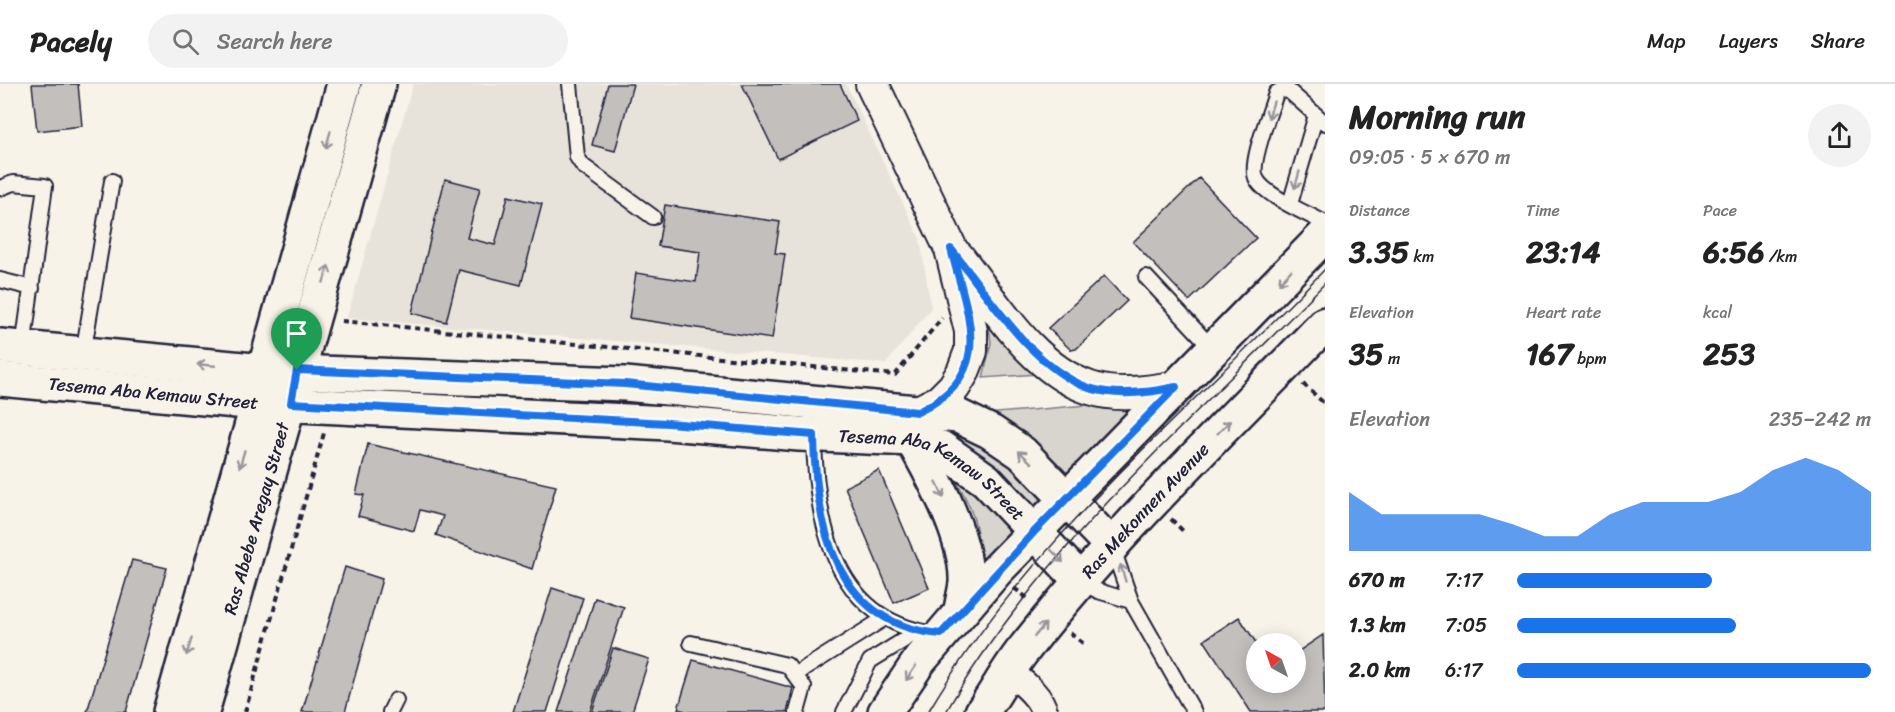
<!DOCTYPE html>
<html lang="en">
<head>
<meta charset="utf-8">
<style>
  :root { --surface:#fff; --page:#f2f2f2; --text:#222; --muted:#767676; --line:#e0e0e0; --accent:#1a73e8 }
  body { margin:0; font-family:Sriracha,sans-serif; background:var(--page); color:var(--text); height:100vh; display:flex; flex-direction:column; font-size:22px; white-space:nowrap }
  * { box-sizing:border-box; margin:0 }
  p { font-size:20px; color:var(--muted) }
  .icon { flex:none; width:33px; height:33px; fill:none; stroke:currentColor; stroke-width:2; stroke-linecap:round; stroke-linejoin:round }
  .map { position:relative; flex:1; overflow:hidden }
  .details { display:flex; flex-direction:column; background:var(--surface); width:570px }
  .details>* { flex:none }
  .needle { width:39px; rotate:320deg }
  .buttons { position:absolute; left:1246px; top:549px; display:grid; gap:12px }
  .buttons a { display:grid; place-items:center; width:60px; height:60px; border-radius:50%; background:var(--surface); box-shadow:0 3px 15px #0003; font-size:30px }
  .pin { position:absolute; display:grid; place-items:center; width:51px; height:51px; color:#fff; margin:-62px -26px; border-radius:50% 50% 50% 0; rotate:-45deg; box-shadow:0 0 6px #0007 }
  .pin .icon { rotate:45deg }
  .round { display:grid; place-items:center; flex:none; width:63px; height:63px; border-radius:32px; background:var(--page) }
  .head { display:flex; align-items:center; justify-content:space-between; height:102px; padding:0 24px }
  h1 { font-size:33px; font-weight:700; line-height:45px }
  .metrics { display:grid; grid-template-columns:repeat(3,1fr); gap:9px; height:102px; padding:6px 24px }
  .metrics div { display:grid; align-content:center }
  .metrics b { font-size:30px; font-weight:700 }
  .metrics small { font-size:16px; font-weight:400 }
  .metrics p { font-size:16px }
  .chart { height:168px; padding:12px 24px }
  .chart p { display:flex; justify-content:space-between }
  .chart svg { width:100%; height:108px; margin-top:6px; fill:var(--accent); opacity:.7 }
  ul { padding:0 24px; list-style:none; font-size:20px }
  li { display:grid; grid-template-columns:96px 72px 1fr; align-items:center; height:45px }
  li i { height:15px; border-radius:8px; background:var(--accent) }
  header { display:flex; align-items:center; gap:36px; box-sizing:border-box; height:84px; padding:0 30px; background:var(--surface); border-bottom:2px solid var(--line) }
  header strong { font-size:28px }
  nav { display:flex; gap:33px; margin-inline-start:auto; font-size:21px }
  .search { width:420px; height:54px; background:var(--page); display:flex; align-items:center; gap:15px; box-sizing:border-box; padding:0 21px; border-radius:33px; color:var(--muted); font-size:22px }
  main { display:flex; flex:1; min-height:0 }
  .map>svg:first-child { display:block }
  .built { fill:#e7e3db }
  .green { fill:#d8d5cf; stroke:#7d7c85; stroke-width:1.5 }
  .building { fill:#c2bfbd; stroke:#22223b; stroke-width:1.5 }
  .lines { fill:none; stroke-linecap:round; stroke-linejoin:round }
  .service-casing { stroke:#22223b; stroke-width:18 }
  .minor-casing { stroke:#22223b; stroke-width:30 }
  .tertiary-casing { stroke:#22223b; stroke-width:36 }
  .primary-casing { stroke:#22223b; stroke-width:38 }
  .path { stroke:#22223b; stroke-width:4; stroke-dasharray:6 4.5; stroke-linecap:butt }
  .service { stroke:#f7f3e8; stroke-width:14 }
  .minor { stroke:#f7f3e8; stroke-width:26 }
  .tertiary { stroke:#f7f3e8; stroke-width:32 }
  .primary { stroke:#f7f3e8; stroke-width:33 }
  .tram { stroke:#22223b; stroke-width:1.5 }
  .oneway { stroke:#97959a }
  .route-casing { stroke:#fff; stroke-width:12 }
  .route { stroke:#1a73e8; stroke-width:8 }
  .labels { text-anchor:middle; stroke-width:6; stroke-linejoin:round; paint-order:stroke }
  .street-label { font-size:18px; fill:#22223b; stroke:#f7f3e8 }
</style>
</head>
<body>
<header>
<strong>Pacely</strong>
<div class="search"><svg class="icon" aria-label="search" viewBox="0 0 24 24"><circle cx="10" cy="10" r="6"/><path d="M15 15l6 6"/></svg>Search here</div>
<nav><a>Map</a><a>Layers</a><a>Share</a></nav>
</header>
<main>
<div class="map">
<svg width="1325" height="628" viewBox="0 0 1325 628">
  <rect width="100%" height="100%" fill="#f7f3e8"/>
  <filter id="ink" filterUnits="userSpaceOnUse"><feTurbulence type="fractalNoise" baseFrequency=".0167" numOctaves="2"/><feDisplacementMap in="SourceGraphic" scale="12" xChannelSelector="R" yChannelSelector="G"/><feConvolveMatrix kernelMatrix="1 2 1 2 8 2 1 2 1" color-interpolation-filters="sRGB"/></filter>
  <g filter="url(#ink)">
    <path class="built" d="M413,0h433l74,155 11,69 -45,56 -539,-46z"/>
    <path class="green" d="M987,225l65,64 -69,5 8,-35z
      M1143,316l-78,84 -91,-69z
      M931,339l38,6 42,26 37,44 -14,13c-35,-39 -58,-61 -103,-89z
      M942,375l81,78 -43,41c1,-53 -8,-75 -38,-119z"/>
    <path class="building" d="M32,0h46l4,42 -45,5z
      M608,0h25l-18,67 -23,-6z
      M742,0h98l17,37 -79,38z
      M1199,94l57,60 -67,63 -56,-59z
      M445,95l35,9 -13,50 28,7 13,-49 34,8 -21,81 -62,-15 -13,52 -34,-9z
      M665,121l115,17 -5,31 10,1 -13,85 -143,-21 7,-45 60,9 4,-30 -42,-6z
      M1104,192l23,25 -51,48 -5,1 -23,-22z
      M368,360l188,42 -24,83 -96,-34 7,-19 -23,-6 -6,21 -56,-15 6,-21 -8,-1z
      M879,386l50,118 -35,15 -49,-116z
      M132,476l35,8 -41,144h-39z
      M345,483l37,12 -37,133h-43z
      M552,504l31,10 -36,114h-34z
      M595,514l29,9 -34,105h-32z
      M1239,533l18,27v38h39v-29l27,-18 2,77h-74l-47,-72z
      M613,564l36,11 -17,53h-40z
      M693,576l100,28 -6,24h-98l-11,-3z"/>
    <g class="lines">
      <defs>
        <path id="service" d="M570,0l7,73 6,9 70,51
          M1325,39l-36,-32 -8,-1 -5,3c-5,18 -27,69 -20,85 7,17 52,36 69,45
          M0,104l13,-5 32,3 -22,162
          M1290,120l26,-89
          M1146,193l68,73
          M0,196l32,8
          M83,270l29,-173
          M814,351c1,87 21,190 125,199
          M1112,462l19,55 63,111
          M1081,497l17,10 33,10
          M691,559l96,22 17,22 -7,25
          M796,590l89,-56
          M390,628l6,-12
          M844,628l26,-51 47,-29"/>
        <path id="minor" d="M1010,588c12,10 31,24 34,40"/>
        <path id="tertiary" d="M872,0l79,165 20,82v20l-8,21 -9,15 -14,14 -22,11
          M958,173c36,46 74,112 132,131 27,9 58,5 86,-1"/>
        <g id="primary">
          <path d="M0,262l264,25 361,13 333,32 33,16 31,21 90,93"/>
          <path id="s1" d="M0,295l258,24 410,20 131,11 113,5 29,9 45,32 94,100"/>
          <path d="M914,343l-2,12c21,37 56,100 54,144 -1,9 -4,19 -5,28"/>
          <path d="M170,628l88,-309 6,-32 80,-287"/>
          <path id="s2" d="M202,628l177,-628"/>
          <path d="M885,628l35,-52 76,-89 329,-336"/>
          <path id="s3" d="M982,628c15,-21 27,-45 43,-64 91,-116 198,-218 300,-324"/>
        </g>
      </defs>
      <use href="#service" class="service-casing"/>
      <use href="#minor" class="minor-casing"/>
      <use href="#tertiary" class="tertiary-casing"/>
      <use href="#primary" class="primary-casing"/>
      <path class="path" d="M341,237l554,54 47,-57
        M1303,300l22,20
        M1171,435l14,14
        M1014,504l16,12
        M1070,549l14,11
        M245,628l79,-279"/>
      <use href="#service" class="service"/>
      <use href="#minor" class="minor"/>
      <use href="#tertiary" class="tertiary"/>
      <use href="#primary" class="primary"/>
      <path class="tram" d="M928,628c101,-172 261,-301 397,-443
        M946,628c93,-162 250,-295 379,-429"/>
    </g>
    <defs><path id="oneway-shaft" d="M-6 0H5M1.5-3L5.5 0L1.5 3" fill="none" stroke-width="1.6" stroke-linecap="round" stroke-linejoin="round" transform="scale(1.5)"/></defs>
    <g class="oneway">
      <use href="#oneway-shaft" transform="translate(1271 26) rotate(107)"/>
      <use href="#oneway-shaft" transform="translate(328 56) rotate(106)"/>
      <use href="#oneway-shaft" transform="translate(1297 96) rotate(106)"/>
      <use href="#oneway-shaft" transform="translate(326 190) rotate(-73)"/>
      <use href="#oneway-shaft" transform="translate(1285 193) rotate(133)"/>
      <use href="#oneway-shaft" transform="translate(206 281) rotate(-175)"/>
      <use href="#oneway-shaft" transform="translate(1224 343) rotate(-45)"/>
      <use href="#oneway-shaft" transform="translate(1025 373) rotate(-137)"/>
      <use href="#oneway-shaft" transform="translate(242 375) rotate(106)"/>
      <use href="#oneway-shaft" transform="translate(940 406) rotate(66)"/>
      <use href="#oneway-shaft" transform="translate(1057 472) rotate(46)"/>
      <use href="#oneway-shaft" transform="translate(1123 489) rotate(-107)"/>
      <use href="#oneway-shaft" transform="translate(1040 546) rotate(-50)"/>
      <use href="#oneway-shaft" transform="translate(189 563) rotate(107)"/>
      <use href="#oneway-shaft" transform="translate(911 589) rotate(124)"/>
    </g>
  </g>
  <g class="lines" filter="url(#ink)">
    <defs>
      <path id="route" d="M951,165c37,46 81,119 138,139 28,9 59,5 87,-1l-142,145 -93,102c-107,-9 -126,-110 -127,-199l-146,-12 -377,-20 6,-33 328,14 293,28c79,-39 50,-95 33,-163z"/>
    </defs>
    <use href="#route" class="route-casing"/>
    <use href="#route" class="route"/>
  </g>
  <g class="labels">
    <g class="street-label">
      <text dy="6" stroke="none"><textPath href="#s1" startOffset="154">Tesema Aba Kemaw Street</textPath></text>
      <text dy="6" stroke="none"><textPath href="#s1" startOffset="946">Tesema Aba Kemaw Street</textPath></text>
      <text dy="6" stroke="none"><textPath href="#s3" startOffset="260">Ras Mekonnen Avenue</textPath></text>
      <text dy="6" stroke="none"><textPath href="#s2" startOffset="201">Ras Abebe Aregay Street</textPath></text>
    </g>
  </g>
</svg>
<div class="buttons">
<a><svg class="needle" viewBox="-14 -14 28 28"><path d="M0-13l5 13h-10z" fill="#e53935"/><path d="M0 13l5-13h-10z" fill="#767676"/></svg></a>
</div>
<div class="pin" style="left:297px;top:286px;background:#1e9e55"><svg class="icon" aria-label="arrive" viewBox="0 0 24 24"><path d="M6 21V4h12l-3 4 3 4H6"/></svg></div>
</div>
<section class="details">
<div class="head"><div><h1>Morning run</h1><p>09:05 · 5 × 670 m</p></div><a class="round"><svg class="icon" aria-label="share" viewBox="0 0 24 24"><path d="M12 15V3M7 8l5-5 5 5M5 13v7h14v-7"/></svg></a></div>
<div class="metrics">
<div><p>Distance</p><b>3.35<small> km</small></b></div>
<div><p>Time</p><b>23:14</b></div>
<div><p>Pace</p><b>6:56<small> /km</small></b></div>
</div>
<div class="metrics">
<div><p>Elevation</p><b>35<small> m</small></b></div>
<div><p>Heart rate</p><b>167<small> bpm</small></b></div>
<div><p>kcal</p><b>253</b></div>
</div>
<div class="chart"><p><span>Elevation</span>235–242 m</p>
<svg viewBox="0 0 160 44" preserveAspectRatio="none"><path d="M0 44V20L10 29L20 29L30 29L40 29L50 33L60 38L70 38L80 29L90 24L100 24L110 24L120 20L130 11L140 6L150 11L160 20V44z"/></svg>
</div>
<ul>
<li><b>670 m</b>7:17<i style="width:55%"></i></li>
<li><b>1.3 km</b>7:05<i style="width:62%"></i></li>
<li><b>2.0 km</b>6:17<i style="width:100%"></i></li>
</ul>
</section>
</main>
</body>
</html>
